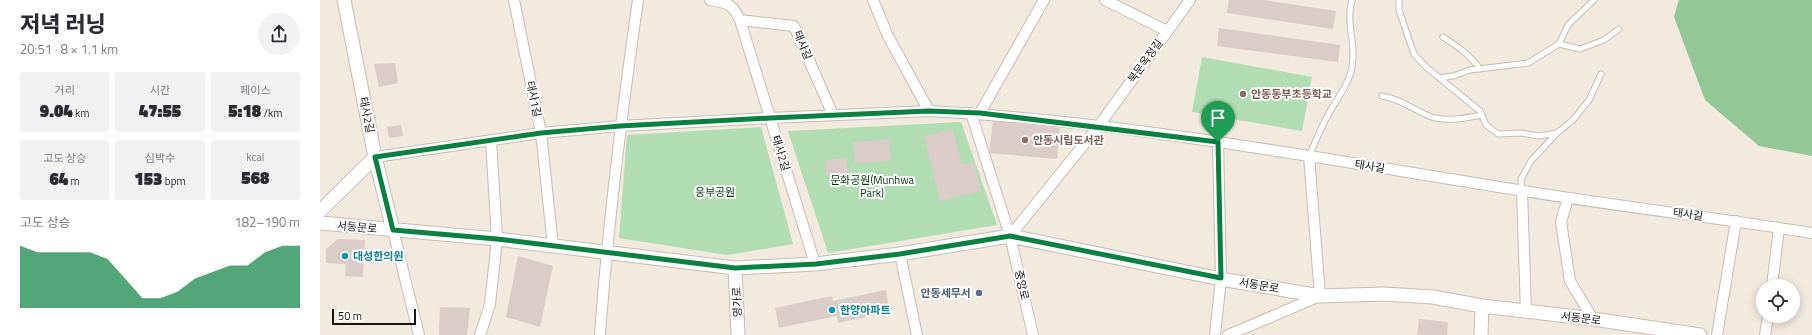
<!DOCTYPE html>
<html lang="ko">
<head>
<meta charset="utf-8">
<style>
  :root { --surface:#fff; --page:#f2f2f3; --text:#2b2b33; --muted:#7c7c81; --accent:#0b8043 }
  body { margin:0; font-family:"Titillium Web","Noto Sans KR",sans-serif; background:var(--page); color:var(--text); height:100vh; display:flex; flex-direction:column; font-size:15px; white-space:nowrap }
  * { box-sizing:border-box; margin:0 }
  p { font-size:13px; color:var(--muted) }
  .icon { flex:none; width:22px; height:22px; fill:none; stroke:currentColor; stroke-width:2; stroke-linecap:round; stroke-linejoin:round }
  .map { position:relative; flex:1; overflow:hidden }
  .side { display:flex; flex-direction:column; background:var(--surface); width:320px }
  .side>* { flex:none }
  .buttons { position:absolute; left:1436px; top:279px; display:grid; gap:8px }
  .buttons a { display:grid; place-items:center; width:44px; height:44px; border-radius:50%; background:var(--surface); box-shadow:0 2px 10px #0003; font-size:20px }
  .scale { position:absolute; left:12px; bottom:10px; width:84px; box-sizing:border-box; padding-left:4px; border:2px solid #161310; border-top:0; font-size:11px; line-height:14px; white-space:nowrap; color:#161310; -webkit-text-stroke:3px #fff; paint-order:stroke }
  .pin { position:absolute; display:grid; place-items:center; width:34px; height:34px; color:#fff; margin:-41px -17px; border-radius:50% 50% 50% 0; rotate:-45deg; box-shadow:0 0 4px #0007 }
  .pin .icon { rotate:45deg }
  .round { display:grid; place-items:center; flex:none; width:42px; height:42px; border-radius:21px; background:var(--page) }
  .head { display:flex; align-items:center; justify-content:space-between; height:68px; padding:0 20px }
  h1 { font-size:22px; font-weight:800; line-height:30px }
  .metrics { display:grid; grid-template-columns:repeat(3,1fr); gap:6px; height:68px; padding:4px 20px }
  .metrics div { display:grid; align-content:center; border-radius:4px; background:var(--page); text-align:center }
  .metrics b { font-size:17px; font-weight:800 }
  .metrics small { font-size:11px; font-weight:400 }
  .metrics p { font-size:11px }
  .chart { height:112px; padding:8px 20px }
  .chart p { display:flex; justify-content:space-between }
  .chart svg { width:100%; height:72px; margin-top:4px; fill:var(--accent); opacity:.7 }
  main { display:flex; flex:1; min-height:0 }
  .map>svg:first-child { display:block }
  .green { fill:#b1dcb4 }
  .forest { fill:#94c798 }
  .building { fill:#daccc8 }
  .lines { fill:none; stroke-linecap:round; stroke-linejoin:round }
  .service-casing { stroke:#c6beb4; stroke-width:7 }
  .minor-casing { stroke:#c6beb4; stroke-width:12 }
  .tertiary-casing { stroke:#c6beb4; stroke-width:15 }
  .service { stroke:#fff; stroke-width:5 }
  .minor { stroke:#fff; stroke-width:10 }
  .tertiary { stroke:#fff; stroke-width:13 }
  .route-casing { stroke:#fff; stroke-width:8 }
  .route { stroke:#0b8043; stroke-width:5 }
  .education-dot { fill:#8d6e63; stroke:#fff; stroke-width:1.5 }
  .culture-dot { fill:#0f9aa8; stroke:#fff; stroke-width:1.5 }
  .service-dot { fill:#5c6f8a; stroke:#fff; stroke-width:1.5 }
  .labels { text-anchor:middle; stroke-width:4; stroke-linejoin:round; paint-order:stroke }
  .street-label { font-size:11px; fill:#161310; stroke:#fff }
  .education-label { font-size:11px; font-weight:bold; fill:#785e54; stroke:#fff; text-anchor:start }
  .park-label { font-size:11px; fill:#00390d; stroke:#fff }
  .culture-label { font-size:11px; font-weight:bold; fill:#0d838f; stroke:#fff; text-anchor:start }
  .service-label { font-size:11px; font-weight:bold; fill:#4e5e75; stroke:#fff; text-anchor:end }
</style>
</head>
<body>
<main>
<section class="side">
<div class="head"><div><h1>저녁 러닝</h1><p>20:51 · 8 × 1.1 km</p></div><a class="round"><svg class="icon" aria-label="share" viewBox="0 0 24 24"><path d="M12 15V3M7 8l5-5 5 5M5 13v7h14v-7"/></svg></a></div>
<div class="metrics">
<div><p>거리</p><b>9.04<small> km</small></b></div>
<div><p>시간</p><b>47:55</b></div>
<div><p>페이스</p><b>5:18<small> /km</small></b></div>
</div>
<div class="metrics">
<div><p>고도 상승</p><b>64<small> m</small></b></div>
<div><p>심박수</p><b>153<small> bpm</small></b></div>
<div><p>kcal</p><b>568</b></div>
</div>
<div class="chart"><p><span>고도 상승</span>182–190 m</p>
<svg viewBox="0 0 160 44" preserveAspectRatio="none"><path d="M0 44V6L10 10L20 10L30 10L40 10L50 14L60 26L70 38L80 38L90 34L100 26L110 22L120 18L130 18L140 10L150 6L160 6V44z"/></svg>
</div>
</section>
<div class="map">
<svg width="1492" height="335" viewBox="0 0 1492 335">
  <rect width="100%" height="100%" fill="#f2e9df"/>
  <path class="green" d="M882,57l110,20 -10,54 -110,-19z
    M641,122l36,103 -169,28 -40,-122z
    M441,127l32,117 -66,11 -108,-17 8,-103z"/>
  <path class="forest" d="M1359,0h133v156l-53,-10 -54,-46 -31,-83z"/>
  <path class="building" d="M909,0h35l72,11 -3,18 -106,-16z
    M899,28l121,17 -2,17 -121,-16z
    M75,63l3,20 -19,4 -5,-23z
    M673,121l67,7 -3,31 -68,-6z
    M81,125l2,11 -14,2 -2,-11z
    M633,129l9,36 12,-3 7,29 -41,10 -16,-65z
    M569,139l2,21 -36,4 -2,-22z
    M527,158l1,15 -22,2 -1,-15z
    M18,239l27,1 -2,37 -18,-1 1,-12 -20,-1v-14z
    M198,256l35,10 -13,61 -34,-10z
    M566,290l4,22 -52,11 -1,-7 -58,12 -4,-20 57,-12 1,5z
    M120,307l30,1 -3,27h-28z
    M1099,319l29,3 -1,13h-30z"/>
  <g class="lines">
    <defs>
      <path id="service" d="M1079,0v10l15,44 12,13 54,44 6,14 12,9 23,-1 18,3 18,-3
        M1123,37c14,9 27,18 37,32
        M1239,44l21,5 24,-9 15,-11
        M1120,78l13,-2 17,-6 58,-7 31,-19 9,-19 26,-25
        M1062,96c19,3 30,13 47,20 14,6 39,2 53,-1
        M989,156c6,-13 11,-26 18,-39 8,-16 22,-32 25,-50 5,-23 -7,-44 0,-67
        M1202,191l-1,-12 10,-18 26,-28 16,-13 16,-20 12,-26"/>
      <path id="minor" d="M194,0l27,133 12,113
        M390,0c17,3 22,3 30,20l75,244
        M553,0l15,36 41,75
        M785,0l62,31
        M420,20l54,6 39,89
        M651,113l39,123 23,99
        M660,113l64,-113
        M55,157l166,-24 79,-7 150,-8 159,-7c190,10 377,45 564,75 106,18 213,30 319,47
        M1202,191l4,121
        M1248,198l-7,24 9,59 23,38
        M73,230l26,105
        M690,236l88,-109 92,-127
        M580,254l17,81
        M1452,286l7,-58
        M160,335l10,-31 7,-65 -6,-99
        M280,335c8,-112 22,-224 38,-335
        M895,335l6,-56 -3,-137
        M908,335l92,-39 -11,-140
        M1397,335l19,-114
        M1445,335l3,-19"/>
      <path id="tertiary" d="M24,0l31,157 18,73
        M0,211l55,-54
        M0,223l177,16 238,29 80,-4 85,-10 110,-18 211,43 99,17 64,-2 49,3 49,9 111,13 107,16
        M415,268l3,67
        M1161,335l1,-29"/>
    </defs>
    <use href="#service" class="service-casing"/>
    <use href="#minor" class="minor-casing"/>
    <use href="#tertiary" class="tertiary-casing"/>
    <use href="#service" class="service"/>
    <use href="#minor" class="minor"/>
    <use href="#tertiary" class="tertiary"/>
  </g>
  <g class="lines">
    <defs>
      <path id="route" d="M609,111l51,2 238,29 3,136 -211,-42 -110,18 -84,10 -81,4 -238,-29 -104,-9 -18,-73 166,-24 79,-7 150,-8z"/>
    </defs>
    <use href="#route" class="route-casing"/>
    <use href="#route" class="route"/>
  </g>
  <g class="education-dot">
    <circle cx="923" cy="94" r="4"/>
    <circle cx="705" cy="140" r="4"/>
  </g>
  <g class="culture-dot">
    <circle cx="25" cy="256" r="4"/>
    <circle cx="512" cy="310" r="4"/>
  </g>
  <circle class="service-dot" cx="659" cy="293" r="4"/>
  <g class="labels">
    <g class="street-label">
      <text transform="translate(483 45) rotate(67)" y="4">태사길</text>
      <text transform="translate(825 61) rotate(-54)" y="4">북문옥정길</text>
      <text transform="translate(214 99) rotate(78)" y="4">태사1길</text>
      <text transform="translate(47 115) rotate(79)" y="4">태사2길</text>
      <text transform="translate(461 153) rotate(73)" y="4">태사2길</text>
      <text transform="translate(1050 166) rotate(9)" y="4">태사길</text>
      <text transform="translate(1368 214) rotate(8)" y="4">태사길</text>
      <text transform="translate(37 227) rotate(5)" y="4">서동문로</text>
      <text transform="translate(702 285) rotate(77)" y="4">중앙로</text>
      <text transform="translate(939 285) rotate(10)" y="4">서동문로</text>
      <text transform="translate(417 302) rotate(-92)" y="4">영가로</text>
      <text transform="translate(1261 318) rotate(7)" y="4">서동문로</text>
    </g>
    <g class="education-label">
      <text x="931" y="98">안동동부초등학교</text>
      <text x="713" y="144">안동시립도서관</text>
    </g>
    <g class="park-label">
      <text x="552" y="184">문화공원(Munhwa<tspan x="552" dy="13">Park)</tspan></text>
      <text x="395" y="196">웅부공원</text>
    </g>
    <g class="culture-label">
      <text x="33" y="260">대성한의원</text>
      <text x="520" y="314">한양아파트</text>
    </g>
    <g class="service-label">
      <text x="651" y="297">안동세무서</text>
    </g>
  </g>
</svg>
<div class="buttons">
<a><svg class="icon" aria-label="locate" viewBox="0 0 24 24"><circle cx="12" cy="12" r="6"/><path d="M12 2v4M12 18v4M2 12h4M18 12h4"/></svg></a>
</div>
<div class="scale">50 m</div>
<div class="pin" style="left:898px;top:142px;background:#1e9e55"><svg class="icon" aria-label="arrive" viewBox="0 0 24 24"><path d="M6 21V4h12l-3 4 3 4H6"/></svg></div>
</div>
</main>
</body>
</html>
